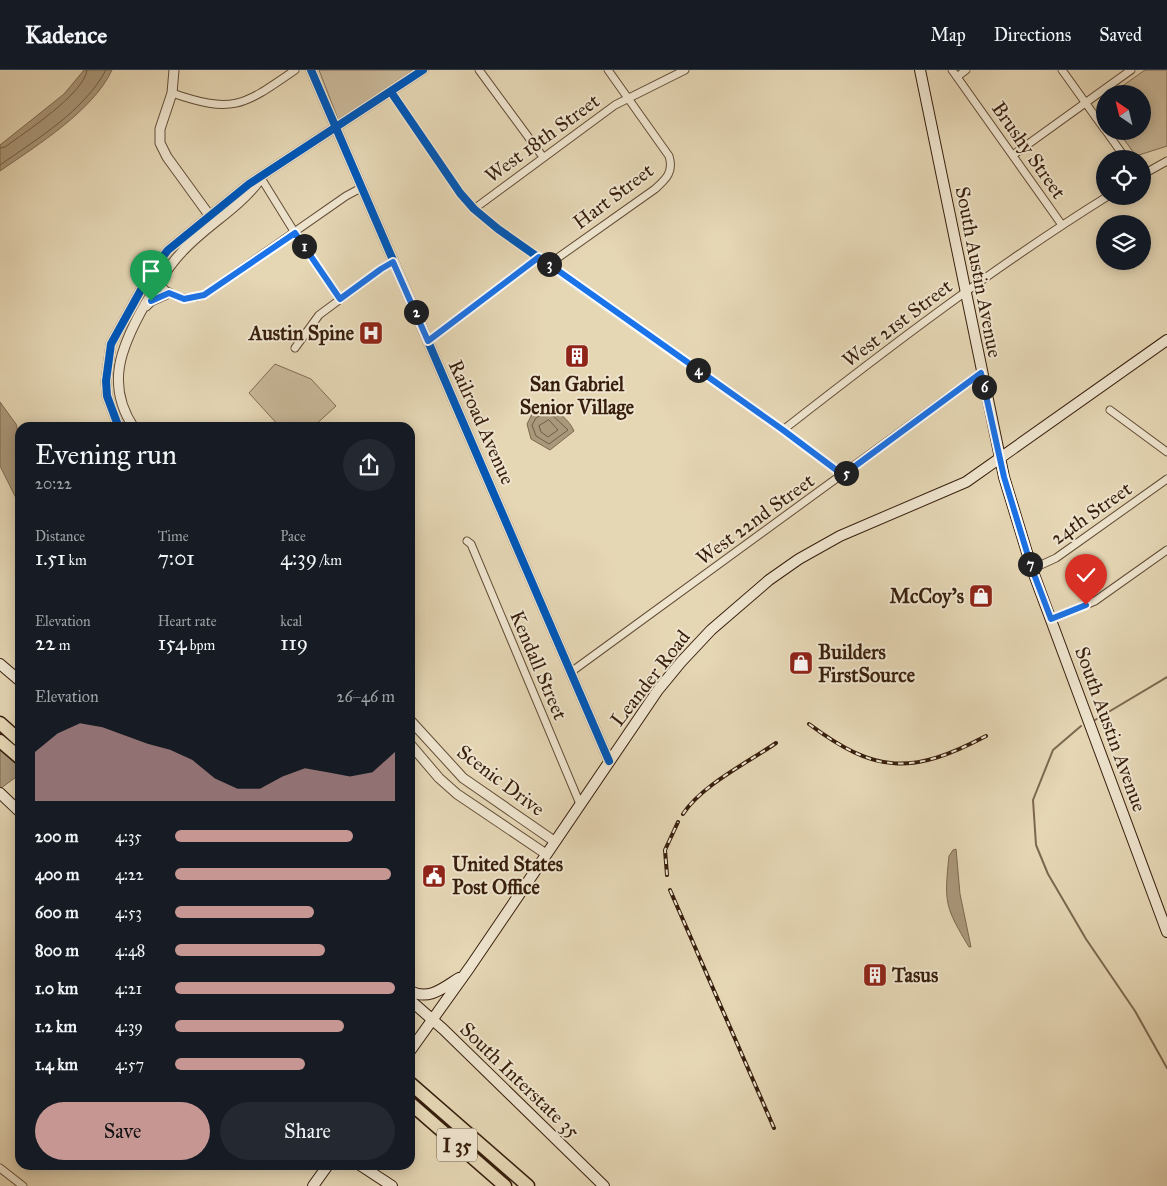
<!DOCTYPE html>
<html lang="en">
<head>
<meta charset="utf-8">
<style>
  :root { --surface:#171b24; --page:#242831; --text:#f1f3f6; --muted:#9ea1a6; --line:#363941; --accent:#c59692 }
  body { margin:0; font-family:"IM FELL Great Primer",serif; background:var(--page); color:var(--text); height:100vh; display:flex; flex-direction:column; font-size:19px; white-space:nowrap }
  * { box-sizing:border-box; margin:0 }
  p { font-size:16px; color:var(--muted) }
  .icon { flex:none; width:28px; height:28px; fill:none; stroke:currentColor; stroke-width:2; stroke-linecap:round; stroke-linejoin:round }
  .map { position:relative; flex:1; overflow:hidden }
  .sheet { position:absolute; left:15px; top:352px; width:400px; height:748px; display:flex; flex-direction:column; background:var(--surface); border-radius:15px; box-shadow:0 2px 12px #0003 }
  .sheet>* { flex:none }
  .needle { width:32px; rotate:325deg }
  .buttons { position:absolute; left:1096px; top:15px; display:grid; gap:10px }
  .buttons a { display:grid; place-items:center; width:55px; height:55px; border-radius:50%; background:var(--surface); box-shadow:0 2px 12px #0003; font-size:25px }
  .pin { position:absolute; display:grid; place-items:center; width:42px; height:42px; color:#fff; margin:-51px -21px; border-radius:50% 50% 50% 0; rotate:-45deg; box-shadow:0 0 5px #0007 }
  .pin .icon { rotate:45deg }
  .km { position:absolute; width:25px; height:25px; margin:-12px; border-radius:50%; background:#222; color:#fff; font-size:14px; line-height:25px; text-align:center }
  .round { display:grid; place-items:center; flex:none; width:52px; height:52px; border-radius:26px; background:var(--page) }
  .head { display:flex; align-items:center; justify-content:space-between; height:85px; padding:0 20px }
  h1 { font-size:28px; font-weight:600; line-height:38px }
  .metrics { display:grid; grid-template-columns:repeat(3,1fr); gap:8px; height:85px; padding:5px 20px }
  .metrics div { display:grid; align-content:center }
  .metrics b { font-size:21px; font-weight:600 }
  .metrics small { font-size:14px; font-weight:400 }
  .metrics p { font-size:14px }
  .chart { height:140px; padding:10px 20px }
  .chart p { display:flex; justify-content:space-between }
  .chart svg { width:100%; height:90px; margin-top:5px; fill:var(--accent); opacity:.7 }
  .cta { display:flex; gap:10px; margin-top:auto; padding:10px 20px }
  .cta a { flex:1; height:58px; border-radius:30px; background:var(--accent); color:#111; font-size:20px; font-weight:600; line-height:58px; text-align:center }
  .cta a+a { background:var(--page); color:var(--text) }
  ul { padding:0 20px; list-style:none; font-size:16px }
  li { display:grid; grid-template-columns:80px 60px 1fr; align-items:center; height:38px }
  li i { height:12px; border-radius:6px; background:var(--accent) }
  header { display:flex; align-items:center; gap:30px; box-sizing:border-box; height:70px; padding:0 25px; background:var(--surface); border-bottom:1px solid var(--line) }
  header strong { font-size:24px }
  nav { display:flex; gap:28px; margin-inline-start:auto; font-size:18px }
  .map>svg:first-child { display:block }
  .green { fill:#c8b798; stroke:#806b52 }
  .water { fill:#aa987b; stroke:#7c684f }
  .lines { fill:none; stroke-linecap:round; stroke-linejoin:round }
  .shore { stroke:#715c44; stroke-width:1 }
  .stream { stroke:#7c684f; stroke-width:2 }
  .minor-casing { stroke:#634d37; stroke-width:9 }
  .tertiary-casing { stroke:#634d37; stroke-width:11 }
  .secondary-casing { stroke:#381f0d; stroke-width:12 }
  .motorway-casing { stroke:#381f0d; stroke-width:15 }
  .minor { stroke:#eee4ce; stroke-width:7 }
  .tertiary { stroke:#eee4ce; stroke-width:9 }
  .secondary { stroke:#eee4ce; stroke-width:10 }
  .motorway { stroke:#e5d6b4; stroke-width:12 }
  .rail-casing { stroke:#381f0d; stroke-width:4 }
  .rail { stroke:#eee4ce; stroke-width:2; stroke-dasharray:5.5; stroke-linecap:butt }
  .cycleway-casing { stroke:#eee4ce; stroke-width:11 }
  .cycleway { stroke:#0057b8; stroke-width:8 }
  .route-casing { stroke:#fff; stroke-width:10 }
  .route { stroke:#1a73e8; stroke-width:6 }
  .labels { text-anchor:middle; stroke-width:4; stroke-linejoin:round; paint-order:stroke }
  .shield { fill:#eee4ce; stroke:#6f5a47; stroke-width:1 }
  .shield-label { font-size:19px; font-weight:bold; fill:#381f0d }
  .street-label { font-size:20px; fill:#381f0d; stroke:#eee4ce }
  .poi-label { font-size:20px; font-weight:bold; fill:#381f0d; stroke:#eee4ce; text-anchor:start }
</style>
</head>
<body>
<header>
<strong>Kadence</strong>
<nav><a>Map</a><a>Directions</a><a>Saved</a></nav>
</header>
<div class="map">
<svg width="1167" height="1116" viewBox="0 0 1167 1116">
  <rect width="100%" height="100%" fill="#e5d6b4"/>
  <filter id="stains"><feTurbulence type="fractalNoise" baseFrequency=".004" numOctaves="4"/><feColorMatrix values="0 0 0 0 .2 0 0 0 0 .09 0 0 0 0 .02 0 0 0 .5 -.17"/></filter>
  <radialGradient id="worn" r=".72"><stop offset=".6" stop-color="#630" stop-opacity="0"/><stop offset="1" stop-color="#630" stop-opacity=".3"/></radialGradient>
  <path class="green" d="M319,0h93l1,2 -74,50z
    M1145,0h22v76l-31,10 -18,-25h24v-37h-31z
    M275,294l36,15 25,27 -23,21h-33l-31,-34z"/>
  <path class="water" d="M84,0h28c-19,41 -76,76 -112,101v-26l64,-51z
    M0,332l16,22 4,15v67l-20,-40z
    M548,336c10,5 22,15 26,25l-24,19 -19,-11 -4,-15 5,-10z
    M20,659v45l-20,15v-42z
    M956,779l4,45 11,53h-2c-24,-40 -25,-44 -20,-91l4,-6z"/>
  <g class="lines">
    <path class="shore" d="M0,78l5,-1c19,-14 80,-54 82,-77
      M0,95c37,-26 84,-54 106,-95
      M549,342l19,18 -19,14 -13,-8 -4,-11 4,-7z
      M549,350l9,10 -10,7 -7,-5 -2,-6z"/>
    <path class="stream" d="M1095,650l72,-43
      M1081,656l-28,24 -20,50 3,45 12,29 38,65 49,72 32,57"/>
    <defs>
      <path id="minor" d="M479,0l64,87
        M952,0l110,155
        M1062,0l43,60
        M957,7l9,-7
        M391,22l69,101 14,16 24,20 285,201 60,45
        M172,23c61,21 71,13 123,-23
        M1106,61l20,28
        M1013,85l118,-85
        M1142,105l25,-14
        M261,108l34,55 45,66
        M474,139l141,-104 70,-35
        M549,194l106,-75c11,-10 19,-17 14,-33l-61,-86
        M159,211c9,18 27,20 45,14l142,-99 15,-8
        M428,271l111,-84
        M295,278l24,-33 62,-46 12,-7
        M1110,340l57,42
        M783,360c105,-82 211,-163 325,-234
        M467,471l4,3 109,260
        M1032,499l24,-11 111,-79
        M1051,549l44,-18 72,-51
        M571,602l410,-299
        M0,1098l23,18"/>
      <path id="tertiary" d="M174,0l-2,23 -12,36v14l7,14 45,62
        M311,0l298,691
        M146,236l5,-5 18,-8
        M119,358l-12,-32 -1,-15 5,-37 41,-74 16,-20 81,-66 174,-114
        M134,358c-29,-43 -13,-81 10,-122 11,-18 22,-37 37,-53 24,-27 56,-43 78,-72
        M410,650l53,58 91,63
        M410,674l29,34 18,16 89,60"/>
      <path id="secondary" d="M920,0l84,407 28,92 135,363
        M0,594l20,17
        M0,723l20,19
        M410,921c19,10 33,-3 49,-13
        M410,930l33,29 161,157
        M410,981l60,-84 188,-277 23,-28 30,-32 58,-50 30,-21 41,-23 126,-54 201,-142
        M360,1095l32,21
        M313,1116l15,-21"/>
      <path id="motorway" d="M0,653l20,18
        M0,671l20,17
        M410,1013l118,103
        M410,1033l95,83"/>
    </defs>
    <use href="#minor" class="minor-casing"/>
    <use href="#tertiary" class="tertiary-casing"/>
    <use href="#secondary" class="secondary-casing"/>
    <use href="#motorway" class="motorway-casing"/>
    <use href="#minor" class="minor"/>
    <use href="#tertiary" class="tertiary"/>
    <use href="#secondary" class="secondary"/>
    <use href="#motorway" class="motorway"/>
    <defs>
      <path id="rail" d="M809,654c67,50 103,51 177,12
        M683,744c19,-29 64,-51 93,-71
        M667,805l-2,-25 13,-28
        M670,820l104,238"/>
    </defs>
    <use href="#rail" class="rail-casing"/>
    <use href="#rail" class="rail"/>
    <defs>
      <path id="cycleway" d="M311,0l298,691
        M391,22l69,101 14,16 24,20 285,201 60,45
        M119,358l-12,-32 -1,-15 5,-37 41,-74 16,-20 81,-66 174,-114"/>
    </defs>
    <use href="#cycleway" class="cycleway-casing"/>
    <use href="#cycleway" class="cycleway"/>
  </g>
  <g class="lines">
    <defs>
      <path id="route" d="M151,231l18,-8 15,6 20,-4 91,-62 45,66 41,-30 12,-7 35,79 111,-84 244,173 60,45 138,-102 23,104 28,92 19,50 35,-14"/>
    </defs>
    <use href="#route" class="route-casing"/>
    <use href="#route" class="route"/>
  </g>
  <defs>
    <symbol id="hospital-square" viewBox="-11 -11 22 22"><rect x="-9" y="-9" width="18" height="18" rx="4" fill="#8f2418" stroke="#eee4ce"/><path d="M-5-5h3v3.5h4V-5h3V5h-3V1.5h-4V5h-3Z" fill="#fff"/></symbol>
    <symbol id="building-square" viewBox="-11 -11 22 22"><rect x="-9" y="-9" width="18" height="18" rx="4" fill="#8f2418" stroke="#eee4ce"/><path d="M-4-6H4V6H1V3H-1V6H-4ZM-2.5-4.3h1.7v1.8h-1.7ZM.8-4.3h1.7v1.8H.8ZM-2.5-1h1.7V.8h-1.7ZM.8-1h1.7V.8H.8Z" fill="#fff"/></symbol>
    <symbol id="shop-square" viewBox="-11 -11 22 22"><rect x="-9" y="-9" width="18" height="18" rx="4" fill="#8f2418" stroke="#eee4ce"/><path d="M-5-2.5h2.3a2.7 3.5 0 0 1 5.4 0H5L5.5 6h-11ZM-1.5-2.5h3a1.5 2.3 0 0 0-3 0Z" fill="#fff"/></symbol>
    <symbol id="civic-square" viewBox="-11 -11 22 22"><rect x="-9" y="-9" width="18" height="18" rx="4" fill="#8f2418" stroke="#eee4ce"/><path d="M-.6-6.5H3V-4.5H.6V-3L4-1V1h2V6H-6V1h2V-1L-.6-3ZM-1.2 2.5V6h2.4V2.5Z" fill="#fff"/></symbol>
  </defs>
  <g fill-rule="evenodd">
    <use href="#hospital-square" x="357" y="249" width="28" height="28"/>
    <use href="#building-square" x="563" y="272" width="28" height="28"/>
    <use href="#shop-square" x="967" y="512" width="28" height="28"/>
    <use href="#shop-square" x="787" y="579" width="28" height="28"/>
    <use href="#civic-square" x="420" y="792" width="28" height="28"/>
    <use href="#building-square" x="861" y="891" width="28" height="28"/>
  </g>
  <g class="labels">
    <rect class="shield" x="437" y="1058.5" width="40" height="33" rx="4"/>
    <g class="shield-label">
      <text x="457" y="1082">I 35</text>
    </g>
    <g class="street-label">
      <text transform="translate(542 68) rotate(-36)" y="7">West 18th Street</text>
      <text transform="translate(1029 80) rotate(55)" y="7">Brushy Street</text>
      <text transform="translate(613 126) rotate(-37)" y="7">Hart Street</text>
      <text transform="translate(979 202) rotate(79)" y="7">South Austin Avenue</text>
      <text transform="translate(897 253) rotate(-37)" y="7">West 21st Street</text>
      <text transform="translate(482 352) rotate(66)" y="7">Railroad Avenue</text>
      <text transform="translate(1091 443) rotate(-35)" y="7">24th Street</text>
      <text transform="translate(755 449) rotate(-36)" y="7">West 22nd Street</text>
      <text transform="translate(539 595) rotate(67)" y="7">Kendall Street</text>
      <text transform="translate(650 608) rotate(-52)" y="7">Leander Road</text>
      <text transform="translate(1111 659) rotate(70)" y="7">South Austin Avenue</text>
      <text transform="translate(501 710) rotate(37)" y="7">Scenic Drive</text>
      <text transform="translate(520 1010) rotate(44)" y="7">South Interstate 35</text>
    </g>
    <g class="poi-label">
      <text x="354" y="270" text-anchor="end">Austin Spine</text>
      <text x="577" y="321" text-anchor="middle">San Gabriel<tspan x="577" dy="23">Senior Village</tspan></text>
      <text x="964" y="533" text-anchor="end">McCoy's</text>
      <text x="818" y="589">Builders<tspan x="818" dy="23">FirstSource</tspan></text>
      <text x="452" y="801">United States<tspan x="452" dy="23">Post Office</tspan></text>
      <text x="892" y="912">Tasus</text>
    </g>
  </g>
  <rect width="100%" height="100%" filter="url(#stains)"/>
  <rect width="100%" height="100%" fill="url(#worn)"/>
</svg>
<div class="buttons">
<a><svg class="needle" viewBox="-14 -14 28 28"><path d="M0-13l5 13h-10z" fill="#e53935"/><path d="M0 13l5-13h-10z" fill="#9ea1a6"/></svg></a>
<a><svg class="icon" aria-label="locate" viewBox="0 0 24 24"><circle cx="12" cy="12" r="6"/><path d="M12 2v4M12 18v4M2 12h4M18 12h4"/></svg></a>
<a><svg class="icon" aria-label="layers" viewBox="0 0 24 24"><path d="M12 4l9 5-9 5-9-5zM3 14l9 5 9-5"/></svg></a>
</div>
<div class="pin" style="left:151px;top:231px;background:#1e9e55"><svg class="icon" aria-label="arrive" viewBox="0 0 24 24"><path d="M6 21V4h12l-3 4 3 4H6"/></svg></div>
<div class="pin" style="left:1086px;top:535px;background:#d93025"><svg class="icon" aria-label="check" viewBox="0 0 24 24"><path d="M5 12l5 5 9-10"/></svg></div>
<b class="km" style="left:304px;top:176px">1</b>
<b class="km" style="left:416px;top:242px">2</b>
<b class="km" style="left:549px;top:194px">3</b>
<b class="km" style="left:698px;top:300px">4</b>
<b class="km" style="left:846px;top:403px">5</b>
<b class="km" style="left:984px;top:317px">6</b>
<b class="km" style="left:1030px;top:494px">7</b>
<section class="sheet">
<div class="head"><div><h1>Evening run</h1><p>20:22</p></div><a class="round"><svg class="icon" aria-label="share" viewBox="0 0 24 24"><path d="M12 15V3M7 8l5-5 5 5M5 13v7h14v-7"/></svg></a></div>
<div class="metrics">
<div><p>Distance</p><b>1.51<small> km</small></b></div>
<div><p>Time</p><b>7:01</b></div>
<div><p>Pace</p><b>4:39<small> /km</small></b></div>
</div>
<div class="metrics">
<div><p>Elevation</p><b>22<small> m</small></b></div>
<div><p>Heart rate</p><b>154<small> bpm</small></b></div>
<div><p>kcal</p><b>119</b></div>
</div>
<div class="chart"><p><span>Elevation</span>26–46 m</p>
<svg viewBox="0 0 160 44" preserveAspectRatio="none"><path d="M0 44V20L10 11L20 6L30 8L40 12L50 16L60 19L70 24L80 33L90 38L100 38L110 32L120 28L130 30L140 32L150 30L160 20V44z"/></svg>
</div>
<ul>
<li><b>200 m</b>4:35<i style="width:81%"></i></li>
<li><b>400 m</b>4:22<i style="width:98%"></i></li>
<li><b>600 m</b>4:53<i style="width:63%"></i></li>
<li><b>800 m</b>4:48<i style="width:68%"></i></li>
<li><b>1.0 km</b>4:21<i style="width:100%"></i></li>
<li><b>1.2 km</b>4:39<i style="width:77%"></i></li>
<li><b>1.4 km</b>4:57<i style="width:59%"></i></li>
</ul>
<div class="cta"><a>Save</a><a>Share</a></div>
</section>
</div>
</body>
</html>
